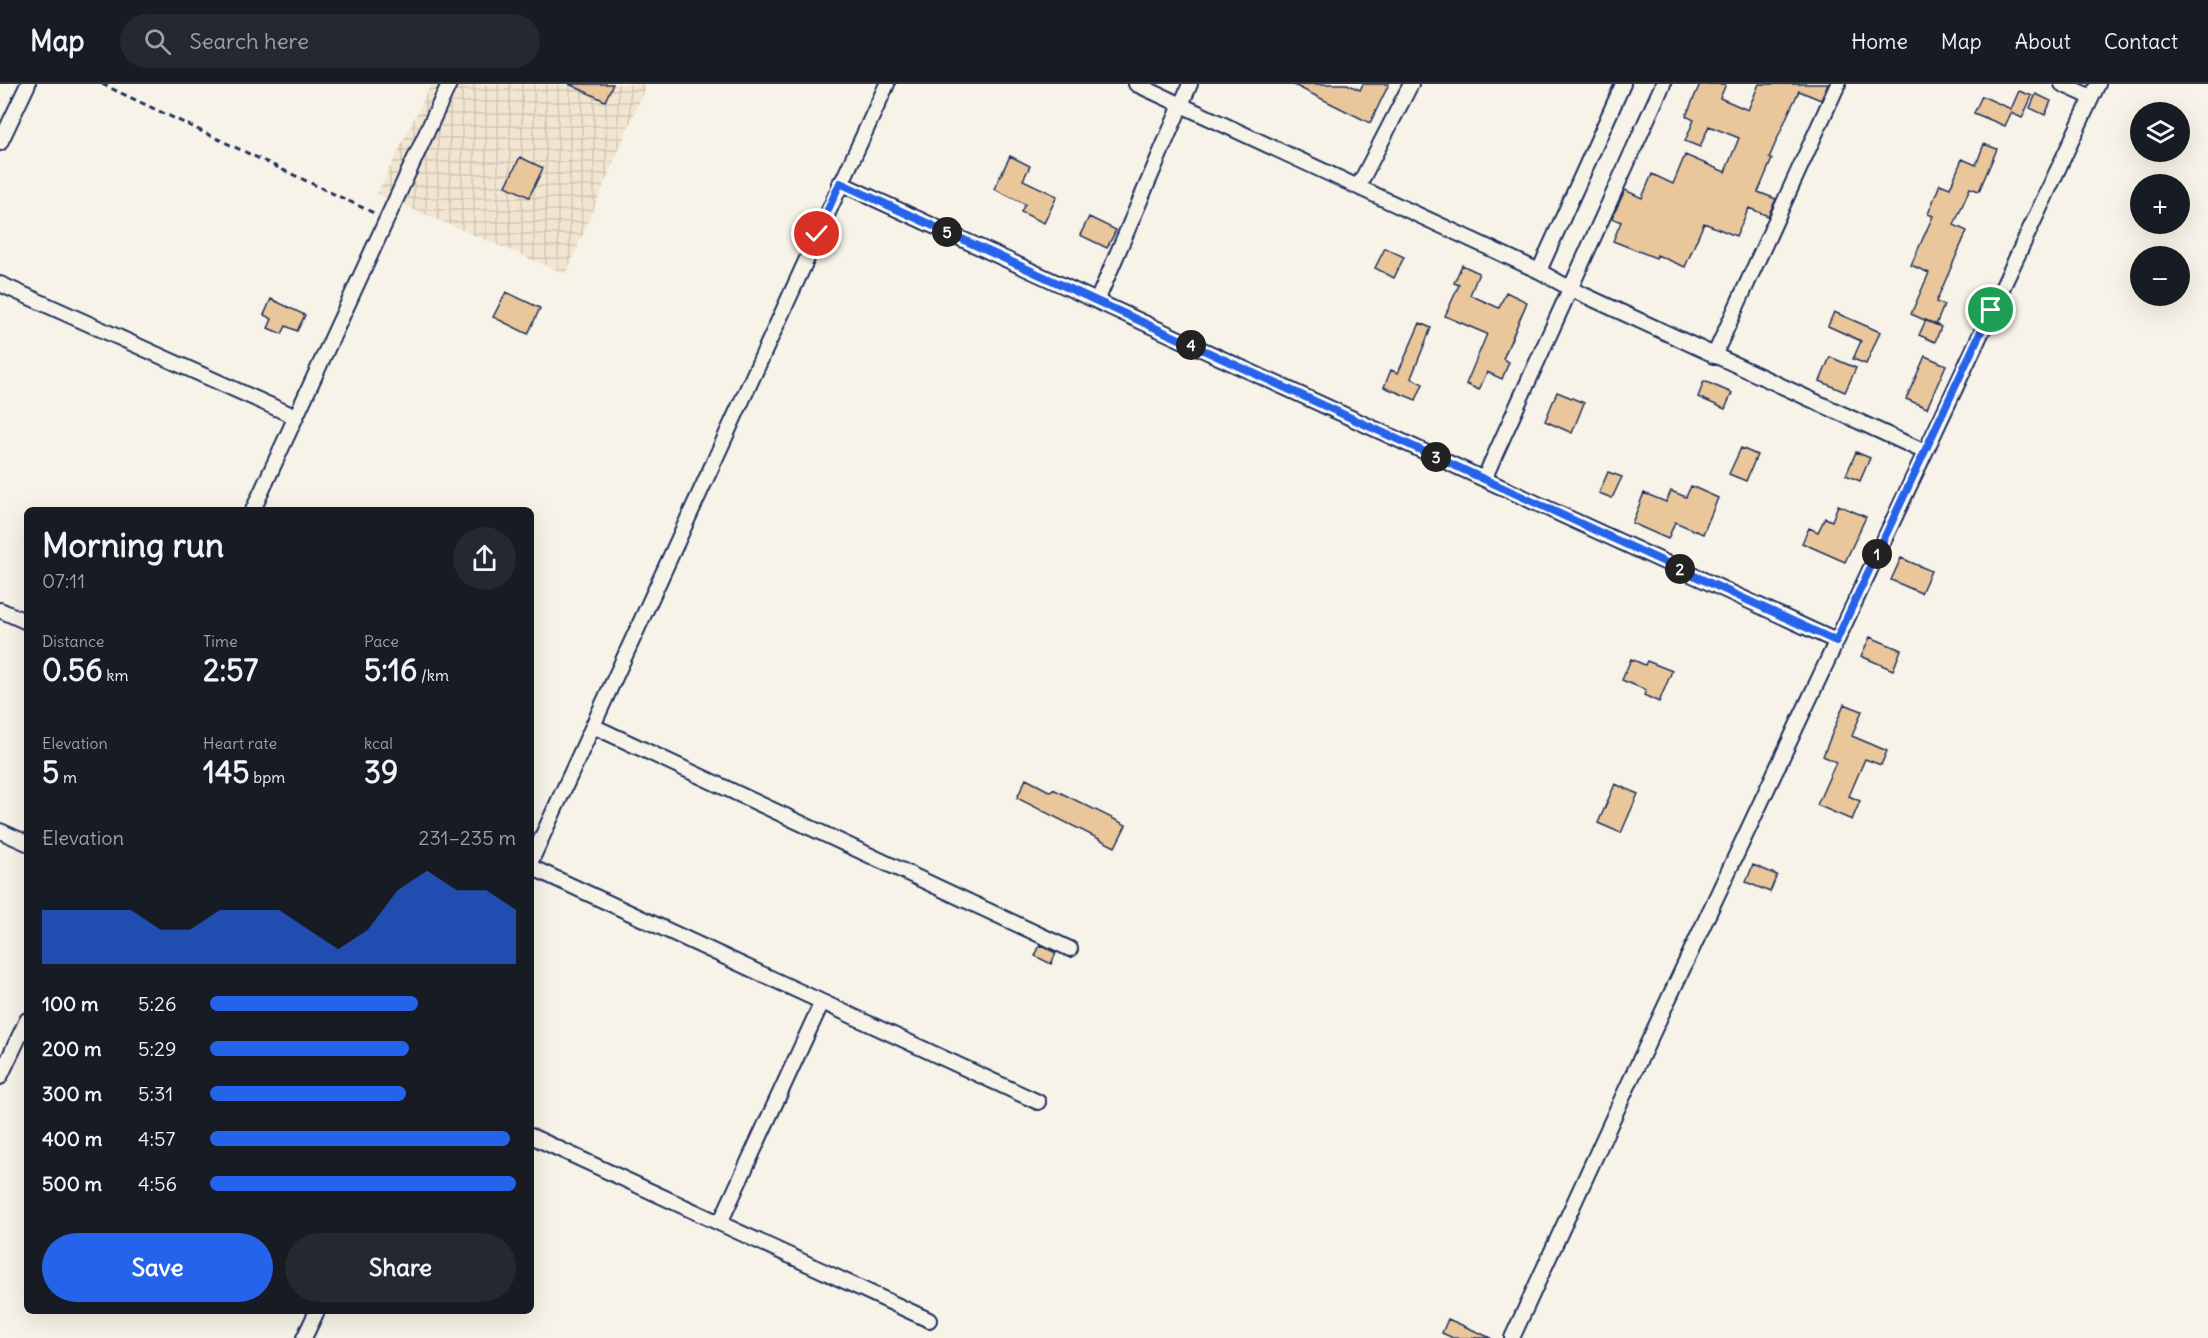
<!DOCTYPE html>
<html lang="en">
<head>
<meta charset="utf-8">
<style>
  :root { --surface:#171b24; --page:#242831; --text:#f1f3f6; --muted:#9ea1a6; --line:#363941; --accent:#2563eb }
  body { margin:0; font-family:Delius,sans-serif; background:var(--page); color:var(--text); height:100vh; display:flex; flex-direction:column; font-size:22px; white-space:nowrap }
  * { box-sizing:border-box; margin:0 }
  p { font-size:20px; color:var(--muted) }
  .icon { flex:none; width:33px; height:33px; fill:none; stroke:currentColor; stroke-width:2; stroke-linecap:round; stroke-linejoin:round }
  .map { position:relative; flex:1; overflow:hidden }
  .details { position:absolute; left:24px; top:423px; width:510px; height:807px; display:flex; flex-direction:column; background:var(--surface); border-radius:9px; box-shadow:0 6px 24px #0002 }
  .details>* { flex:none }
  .buttons { position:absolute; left:2130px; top:18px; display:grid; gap:12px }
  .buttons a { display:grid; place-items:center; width:60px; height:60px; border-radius:50%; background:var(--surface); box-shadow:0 6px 24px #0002; font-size:30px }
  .pin { position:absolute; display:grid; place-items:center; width:51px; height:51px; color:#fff; margin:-26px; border:3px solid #fff; border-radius:50%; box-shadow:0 2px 6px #0007 }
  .km { position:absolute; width:30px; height:30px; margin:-15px; border-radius:50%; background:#222; color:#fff; font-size:16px; line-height:30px; text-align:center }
  .round { display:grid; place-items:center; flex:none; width:63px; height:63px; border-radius:32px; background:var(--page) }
  .head { display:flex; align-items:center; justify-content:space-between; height:102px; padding:0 18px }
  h1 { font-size:33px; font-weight:700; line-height:45px }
  .metrics { display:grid; grid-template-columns:repeat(3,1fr); gap:9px; height:102px; padding:6px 18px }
  .metrics div { display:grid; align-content:center }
  .metrics b { font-size:30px; font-weight:700 }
  .metrics small { font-size:16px; font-weight:400 }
  .metrics p { font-size:16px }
  .chart { height:168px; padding:12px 18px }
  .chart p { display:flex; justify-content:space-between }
  .chart svg { width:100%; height:108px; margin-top:6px; fill:var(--accent); opacity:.7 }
  .action { display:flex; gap:12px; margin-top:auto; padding:12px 18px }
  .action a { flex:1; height:69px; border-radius:36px; background:var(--accent); color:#fff; font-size:24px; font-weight:700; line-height:69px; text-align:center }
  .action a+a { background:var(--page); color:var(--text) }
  ul { padding:0 18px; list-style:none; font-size:20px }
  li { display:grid; grid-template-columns:96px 72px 1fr; align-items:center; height:45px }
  li i { height:15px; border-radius:8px; background:var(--accent) }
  header { display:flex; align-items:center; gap:36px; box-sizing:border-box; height:84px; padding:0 30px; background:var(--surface); border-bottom:2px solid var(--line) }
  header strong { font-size:28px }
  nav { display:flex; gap:33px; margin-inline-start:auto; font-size:21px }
  .search { width:420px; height:54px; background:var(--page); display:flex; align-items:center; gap:15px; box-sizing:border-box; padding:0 21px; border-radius:33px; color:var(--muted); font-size:22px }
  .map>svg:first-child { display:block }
  .industrial { fill:url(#industrial-grid) }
  .building { fill:#eac69b; stroke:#1b2f5e; stroke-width:1.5 }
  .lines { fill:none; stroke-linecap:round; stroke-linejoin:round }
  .minor-casing { stroke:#1b2f5e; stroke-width:18 }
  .path { stroke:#1b2f5e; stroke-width:3; stroke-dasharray:6 4.5; stroke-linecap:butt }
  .minor { stroke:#f7f3e8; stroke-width:14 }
  .route-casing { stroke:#fff; stroke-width:12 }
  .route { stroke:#2563eb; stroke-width:8 }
</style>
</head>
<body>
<header>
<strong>Map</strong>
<div class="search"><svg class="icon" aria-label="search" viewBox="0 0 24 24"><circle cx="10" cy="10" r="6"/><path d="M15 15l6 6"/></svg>Search here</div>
<nav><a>Home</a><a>Map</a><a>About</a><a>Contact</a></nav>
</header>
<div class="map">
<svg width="2208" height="1254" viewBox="0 0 2208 1254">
  <defs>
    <pattern id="industrial-grid" width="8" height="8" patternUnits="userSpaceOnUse" patternTransform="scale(1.5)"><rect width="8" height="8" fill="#f3e6d1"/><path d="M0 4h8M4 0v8" fill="none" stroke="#d0c6b6"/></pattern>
  </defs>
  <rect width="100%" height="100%" fill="#f7f3e8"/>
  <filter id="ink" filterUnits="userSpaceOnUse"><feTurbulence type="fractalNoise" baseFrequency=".0167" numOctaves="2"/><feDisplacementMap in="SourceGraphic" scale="12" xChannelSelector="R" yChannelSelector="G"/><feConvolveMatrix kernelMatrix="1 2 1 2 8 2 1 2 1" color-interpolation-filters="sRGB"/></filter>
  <g filter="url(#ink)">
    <path class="industrial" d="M431,0h216l-81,190 -189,-80z"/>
    <path class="building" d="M569,0h44l-8,17z
      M1292,0h55l13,6 3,-6h26l-19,39z
      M1700,0h26l-6,14 28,12 11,-26h69l-7,16 -22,-9 -11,23 -19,44 3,1 -14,33 18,7 -8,17 -19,-8 -13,28 -32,-13 -19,44 -28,-12 -1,3 -43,-17 8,-19 -9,-4 13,-28 17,8 10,-24 21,10 12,-29 40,17 14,-34 -30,-12 -9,21 -15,-6 9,-21 -8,-4z
      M2019,7l13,5 -10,22 -11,-5 -6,13 -31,-13 8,-17 29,13z
      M2036,10l15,7 -6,14 -15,-7z
      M1984,60l13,5 -18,42 -9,-3 -16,37 13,6 -31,71 8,3 -8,20 -25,-11 18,-41 -18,-8 22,-49 -5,-2 12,-30 10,4 12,-29 14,6z
      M1010,72l20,10 -7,14 34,16 -13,27 -23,-11 4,-8 -31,-15z
      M520,73l23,11 -14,29 -23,-11z
      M1089,133l27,13 -9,18 -27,-13z
      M1385,164l19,9 -10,21 -19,-10z
      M1462,181l17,8 -9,22 29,13 7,-16 21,10 -24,57 6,3 -7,17 -15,-7 -8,18 -13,-6 21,-50 -42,-18 14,-31 -5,-2z
      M506,208l34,16 -12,26 -35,-17z
      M271,215l34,16 -8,16 -11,-5 -4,8 -14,-6 4,-9 -8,-4z
      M1834,228l46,20 -14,32 -13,-5 8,-18 -33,-15z
      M1926,236l15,7 -6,15 -16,-7z
      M1420,239l11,5 -20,50 12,6 -7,16 -32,-13 7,-17 7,3z
      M1925,272l21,9 -19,43 -21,-9z
      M1830,273l26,11 -11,24 -25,-11z
      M1704,297l28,12 -7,16 -27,-12z
      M1557,308l27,11 -12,30 -27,-12z
      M1741,364l16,7 -11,26 -17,-7z
      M1856,368l14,6 -10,23 -14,-6z
      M1608,388l14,5 -10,21 -13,-5z
      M1691,402l27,12 -15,36 -28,-12 -7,17 -36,-16 12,-30 22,9 5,-11 15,6z
      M1838,421l28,12 -21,45 -43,-19 7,-15 9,4 7,-14 7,3z
      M1901,474l30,13 -10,22 -30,-13z
      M1870,553l31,13 -8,20 -32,-14z
      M1631,575l14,6 2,-4 25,10 -13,31 -15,-7 2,-5 -24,-10z
      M1844,620l18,7 -10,25 35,15 -6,14 -16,-6 -16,37 11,5 -8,19 -35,-15 19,-43 -13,-6z
      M1026,695l25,13 2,-3 73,36 -11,22 -98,-49z
      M1615,700l23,10 -17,39 -23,-10z
      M1753,781l24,10 -7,17 -24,-10z
      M1040,861l16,8 -5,11 -16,-8z
      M1448,1235l43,19h-38l-11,-5z"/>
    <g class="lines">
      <defs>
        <path id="minor" d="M1136,0l403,187 32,18 354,163
          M2062,0l29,13
          M0,59l28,-59
          M840,99l996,458
          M1358,103l53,-103
          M1539,187l84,-187
          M0,200l296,133
          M1097,217l93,-217
          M1714,272l124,-272
          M1484,395l179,-395
          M253,426l196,-426
          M0,526l27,12
          M593,642l477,223
          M0,747l27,12
          M531,777l356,-777
          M531,783l507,235
          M0,993l27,-57
          M531,1052l398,184
          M720,1139l102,-221
          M304,1254l13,-27
          M1512,1254l119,-259 467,-995"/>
      </defs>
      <use href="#minor" class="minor-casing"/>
      <path class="path" d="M102,0l272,129"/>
      <use href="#minor" class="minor"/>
    </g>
  </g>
  <g class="lines" filter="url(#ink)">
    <defs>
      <path id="route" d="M817,150l23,-51 996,458 155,-331"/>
    </defs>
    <use href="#route" class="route-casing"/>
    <use href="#route" class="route"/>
  </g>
</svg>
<div class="buttons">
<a><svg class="icon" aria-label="layers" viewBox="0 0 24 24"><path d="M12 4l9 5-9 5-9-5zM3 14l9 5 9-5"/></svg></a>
<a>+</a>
<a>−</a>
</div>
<div class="pin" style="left:1991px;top:226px;background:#1e9e55"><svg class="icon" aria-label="arrive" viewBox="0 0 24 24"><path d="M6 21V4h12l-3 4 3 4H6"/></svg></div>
<div class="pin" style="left:817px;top:150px;background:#d93025"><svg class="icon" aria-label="check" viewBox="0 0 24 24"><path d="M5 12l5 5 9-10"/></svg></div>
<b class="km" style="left:1877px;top:470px">1</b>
<b class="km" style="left:1680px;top:485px">2</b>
<b class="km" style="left:1436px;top:373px">3</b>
<b class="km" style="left:1191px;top:261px">4</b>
<b class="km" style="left:947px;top:148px">5</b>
<section class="details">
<div class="head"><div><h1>Morning run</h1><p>07:11</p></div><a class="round"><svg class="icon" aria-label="share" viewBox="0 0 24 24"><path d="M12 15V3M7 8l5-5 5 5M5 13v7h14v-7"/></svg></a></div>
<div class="metrics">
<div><p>Distance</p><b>0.56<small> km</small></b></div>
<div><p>Time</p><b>2:57</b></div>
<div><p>Pace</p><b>5:16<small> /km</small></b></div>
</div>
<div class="metrics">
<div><p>Elevation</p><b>5<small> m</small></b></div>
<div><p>Heart rate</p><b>145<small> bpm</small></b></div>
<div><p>kcal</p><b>39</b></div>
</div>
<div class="chart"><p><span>Elevation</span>231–235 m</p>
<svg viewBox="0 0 160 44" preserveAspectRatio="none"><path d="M0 44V22L10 22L20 22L30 22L40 30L50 30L60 22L70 22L80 22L90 30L100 38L110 30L120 14L130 6L140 14L150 14L160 22V44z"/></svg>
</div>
<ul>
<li><b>100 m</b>5:26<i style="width:68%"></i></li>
<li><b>200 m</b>5:29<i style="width:65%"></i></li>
<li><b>300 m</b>5:31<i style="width:64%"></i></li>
<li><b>400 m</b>4:57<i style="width:98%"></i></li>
<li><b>500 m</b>4:56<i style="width:100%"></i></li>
</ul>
<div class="action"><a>Save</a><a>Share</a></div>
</section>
</div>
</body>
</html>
